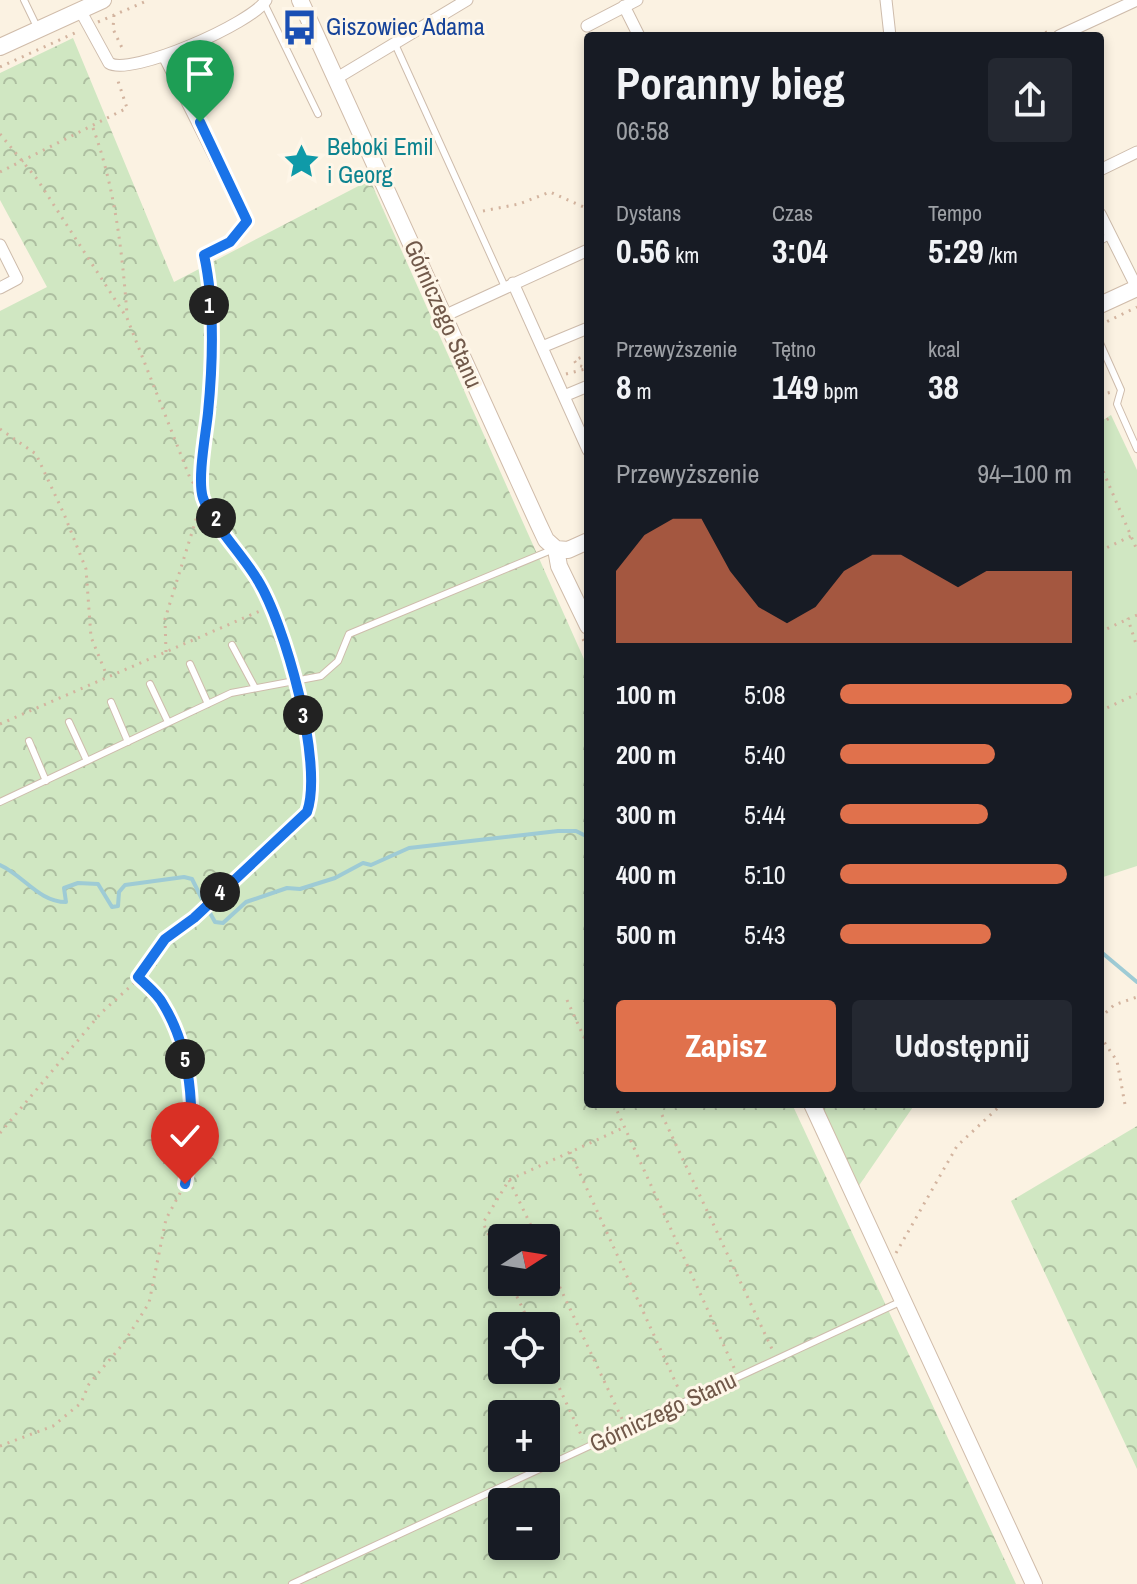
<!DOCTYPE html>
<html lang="pl">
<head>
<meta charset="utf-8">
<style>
  :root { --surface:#171b24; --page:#242831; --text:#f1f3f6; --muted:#9ea1a6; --accent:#e0714c }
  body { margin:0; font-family:"Archivo Narrow",sans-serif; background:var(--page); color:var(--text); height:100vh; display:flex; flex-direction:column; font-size:30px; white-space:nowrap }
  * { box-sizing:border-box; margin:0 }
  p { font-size:26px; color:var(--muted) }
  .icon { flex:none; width:44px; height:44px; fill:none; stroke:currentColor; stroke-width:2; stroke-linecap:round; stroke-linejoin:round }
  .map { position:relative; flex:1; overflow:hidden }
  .drawer { position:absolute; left:584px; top:32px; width:520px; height:1076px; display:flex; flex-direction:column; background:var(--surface); border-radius:8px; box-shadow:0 4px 12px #0003 }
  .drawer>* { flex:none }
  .needle { width:52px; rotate:78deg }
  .buttons { position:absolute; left:488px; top:1224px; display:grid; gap:16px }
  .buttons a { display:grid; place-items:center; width:72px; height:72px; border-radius:8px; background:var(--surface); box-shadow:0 4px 12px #0003; font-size:40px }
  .pin { position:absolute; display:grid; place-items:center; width:68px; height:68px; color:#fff; margin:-82px -34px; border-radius:50% 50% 50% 0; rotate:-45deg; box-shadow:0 0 8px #0007 }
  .pin .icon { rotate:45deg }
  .km { position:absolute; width:40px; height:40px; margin:-20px; border-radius:50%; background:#222; color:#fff; font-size:22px; line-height:40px; text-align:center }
  .round { display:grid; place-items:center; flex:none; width:84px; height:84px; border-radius:8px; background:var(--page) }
  .summary { display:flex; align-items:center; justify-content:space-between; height:136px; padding:0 32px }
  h1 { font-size:44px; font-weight:700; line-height:60px }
  .stats { display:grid; grid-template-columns:repeat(3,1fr); gap:12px; height:136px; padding:8px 32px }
  .stats div { display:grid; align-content:center }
  .stats b { font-size:34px; font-weight:700 }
  .stats small { font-size:22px; font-weight:400 }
  .stats p { font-size:22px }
  .chart { height:224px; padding:16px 32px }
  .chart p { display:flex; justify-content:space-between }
  .chart svg { width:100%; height:144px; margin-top:8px; fill:var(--accent); opacity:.7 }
  .action { display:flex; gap:16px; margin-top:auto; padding:16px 32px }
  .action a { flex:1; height:92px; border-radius:8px; background:var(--accent); color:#fff; font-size:32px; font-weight:700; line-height:92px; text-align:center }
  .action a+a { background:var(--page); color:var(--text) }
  ul { padding:0 32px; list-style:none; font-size:26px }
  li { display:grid; grid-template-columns:128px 96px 1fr; align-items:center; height:60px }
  li i { height:20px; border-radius:10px; background:var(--accent) }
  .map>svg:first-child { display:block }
  .green { fill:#d0e7c2 }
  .forest { fill:url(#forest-crowns); fill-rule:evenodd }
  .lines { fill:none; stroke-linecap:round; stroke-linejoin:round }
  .stream { stroke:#9ecbd5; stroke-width:4 }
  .lane-casing { stroke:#cebcac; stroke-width:8 }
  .street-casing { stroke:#cebcac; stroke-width:13 }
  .secondary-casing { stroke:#d0bcaa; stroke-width:18 }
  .path { stroke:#d3b49f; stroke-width:3; stroke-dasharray:2 6; stroke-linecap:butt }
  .lane { stroke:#fff; stroke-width:6 }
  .street { stroke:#fff; stroke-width:11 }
  .secondary { stroke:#fff; stroke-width:16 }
  .route-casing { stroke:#fff; stroke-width:16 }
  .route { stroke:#1a73e8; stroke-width:10 }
  .labels { text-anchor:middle; stroke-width:6; stroke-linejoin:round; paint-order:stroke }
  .transit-label { font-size:24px; fill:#164399; stroke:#fef6e8; text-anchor:start }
  .culture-label { font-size:24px; fill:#0d838f; stroke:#fef6e8; text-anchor:start }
  .street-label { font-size:24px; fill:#71594a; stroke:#fef6e8 }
</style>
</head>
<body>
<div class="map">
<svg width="1137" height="1584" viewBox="0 0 1137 1584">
  <defs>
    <pattern id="forest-crowns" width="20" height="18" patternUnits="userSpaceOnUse" patternTransform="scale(2)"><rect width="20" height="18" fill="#d0e7c2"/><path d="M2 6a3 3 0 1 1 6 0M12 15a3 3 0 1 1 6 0" fill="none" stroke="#adbea0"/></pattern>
  </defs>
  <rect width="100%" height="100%" fill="#fbf2e2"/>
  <path class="green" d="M1111,415l26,55v396l-37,12v-456z"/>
  <path class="forest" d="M73,38l101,244 196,-102 218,488v436h204l224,480h-1016v-1273l47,-24 -47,-87v-127zM502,1238h44v44h-44zM502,1326h44v44h-44zM502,1414h44v44h-44zM502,1502h44v44h-44z
    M820,1104h95l-57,83z
    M1137,1126v343l-126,-268z"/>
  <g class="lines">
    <path class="stream" d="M0,865c23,10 39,37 66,37l-2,-14 14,-5 20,1 14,23 6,-1 1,-14 6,-7 59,-8 8,2 10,20
      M210,913l5,9 8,1 23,-21 41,-14 13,1 35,-11 28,-15 8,2 38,-17 149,-17h18l12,6
      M1100,951l37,31"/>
    <defs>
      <path id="lane" d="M24,0l14,29
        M264,3l54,111
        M395,44l110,243
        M1100,241l11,-6
        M1100,343l21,47 -4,14 20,45
        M232,645l22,41
        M190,664l18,40
        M150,684l18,38
        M111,702l17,40
        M69,722l18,39
        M29,741l17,40
        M0,802l231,-109 90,-17 17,-15 11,-27 205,-85
        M292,1584l610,-283"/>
      <path id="street" d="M886,0l4,36
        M624,6l15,30
        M80,10l29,53c21,14 144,-40 157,-63
        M587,26l50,-26
        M1059,36l78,-36
        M164,56l83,165
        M337,78l130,-78
        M1100,170l37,-18
        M1100,214l37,74
        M0,245l17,34 -17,9
        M513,283l75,167
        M444,316l144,-66
        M542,347l46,-19
        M564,396l24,-10"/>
      <path id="secondary" d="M300,0l238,523 8,17 10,9 3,17 29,60
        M0,47l103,-47
        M1100,305l37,-17
        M556,549l12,1 20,-9
        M812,1104l222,480"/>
    </defs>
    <use href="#lane" class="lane-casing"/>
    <use href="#street" class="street-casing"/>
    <use href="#secondary" class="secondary-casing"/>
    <path class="path" d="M114,15l-1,14 11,23
      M98,22l51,-22
      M1038,36l11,-5
      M0,67l77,-35
      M93,128c22,60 29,122 34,186
      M0,134l37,45 90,139 63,160 69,103 10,26
      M0,172l127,-64 -10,-30
      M483,211l36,-7 31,-12 38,17
      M1100,325l37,-18
      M588,355l-14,5 3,5 11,3
      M566,374l19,-5
      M1100,395l12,-3
      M1100,424l13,-8
      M0,429l36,25 28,60 22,55 5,68 16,39
      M1100,464l37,86
      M587,493l1,-1
      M1100,551l31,-15
      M1137,615l-9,4 9,28
      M1100,632l28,-13
      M583,639l5,10
      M166,652l-1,-33 38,-122 8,-119 -3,-104 -4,-19 26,-13 10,-12
      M1100,711l37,-17
      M0,724l269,-117 22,67
      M567,1000l21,46
      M1100,1018l14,-13 23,-8
      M1100,1036l17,25 9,49
      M614,1104l121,266
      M662,1115l110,234
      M0,1133l101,-120 32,-29 32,-45 29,-21 113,-106c14,-39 0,-85 -12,-123
      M570,1152l110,240
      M509,1180l28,58
      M896,1253l61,-107 45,-42
      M546,1258l77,163
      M502,1264l-19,-41 26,-43 116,-53
      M510,1282l21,44
      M546,1359l37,80
      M0,1446l53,-20 28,-23 8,-19 34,-40 26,-41 17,-84 19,-35 8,-40 -9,-93 -21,-49 -25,-25"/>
    <use href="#lane" class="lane"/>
    <use href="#street" class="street"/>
    <use href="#secondary" class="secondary"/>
  </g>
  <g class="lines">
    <defs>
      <path id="route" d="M185,1184c11,-57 10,-128 -22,-180 -5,-10 -17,-19 -25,-27l27,-38 29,-21 113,-106c17,-48 -22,-189 -50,-233 -15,-25 -45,-55 -54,-81 -6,-19 3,-65 5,-85 5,-51 7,-108 -4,-158l26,-13 17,-21 -47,-99"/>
    </defs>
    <use href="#route" class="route-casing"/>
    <use href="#route" class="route"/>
  </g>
  <defs>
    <symbol id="bus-bare" viewBox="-9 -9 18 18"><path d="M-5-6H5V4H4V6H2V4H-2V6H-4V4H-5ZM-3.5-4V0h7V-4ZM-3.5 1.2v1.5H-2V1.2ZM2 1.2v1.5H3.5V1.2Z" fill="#1a4fb4" stroke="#fef6e8" stroke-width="2.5" paint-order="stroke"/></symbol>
    <symbol id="sight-bare" viewBox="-9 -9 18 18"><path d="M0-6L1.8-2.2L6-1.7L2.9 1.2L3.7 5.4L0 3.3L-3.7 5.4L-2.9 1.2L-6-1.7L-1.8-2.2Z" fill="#0f9aa8" stroke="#fef6e8" stroke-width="2.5" paint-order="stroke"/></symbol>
  </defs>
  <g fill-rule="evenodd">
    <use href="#bus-bare" x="274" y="2" width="51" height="51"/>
    <use href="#sight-bare" x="276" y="136" width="51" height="51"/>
  </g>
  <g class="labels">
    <g class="transit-label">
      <text x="326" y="35">Giszowiec Adama</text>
    </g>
    <g class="culture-label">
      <text x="327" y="155">Beboki Emil<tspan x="327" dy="28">i Georg</tspan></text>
    </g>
    <g class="street-label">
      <text transform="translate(443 314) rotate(66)" y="8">Górniczego Stanu</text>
      <text transform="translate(663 1412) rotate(-25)" y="8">Górniczego Stanu</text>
    </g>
  </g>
</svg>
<div class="buttons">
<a><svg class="needle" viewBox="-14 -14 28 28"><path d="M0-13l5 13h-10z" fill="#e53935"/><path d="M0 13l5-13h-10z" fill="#9ea1a6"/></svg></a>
<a><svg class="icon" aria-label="locate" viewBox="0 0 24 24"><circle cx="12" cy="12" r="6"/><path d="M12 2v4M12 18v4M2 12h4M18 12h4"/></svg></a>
<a>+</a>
<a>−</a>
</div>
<div class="pin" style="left:200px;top:122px;background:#1e9e55"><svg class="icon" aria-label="arrive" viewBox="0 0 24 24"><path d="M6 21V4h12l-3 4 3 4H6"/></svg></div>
<div class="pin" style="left:185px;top:1184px;background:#d93025"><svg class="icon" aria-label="check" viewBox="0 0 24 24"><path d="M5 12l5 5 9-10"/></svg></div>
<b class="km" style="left:209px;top:305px">1</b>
<b class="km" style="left:216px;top:518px">2</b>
<b class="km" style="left:303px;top:715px">3</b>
<b class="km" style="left:220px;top:892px">4</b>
<b class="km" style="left:185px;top:1059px">5</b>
<section class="drawer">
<div class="summary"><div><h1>Poranny bieg</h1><p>06:58</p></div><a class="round"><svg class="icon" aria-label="share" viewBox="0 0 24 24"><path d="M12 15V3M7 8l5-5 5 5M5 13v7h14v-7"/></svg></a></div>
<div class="stats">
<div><p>Dystans</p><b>0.56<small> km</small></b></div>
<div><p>Czas</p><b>3:04</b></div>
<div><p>Tempo</p><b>5:29<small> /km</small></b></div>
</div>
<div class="stats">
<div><p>Przewyższenie</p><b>8<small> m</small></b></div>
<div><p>Tętno</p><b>149<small> bpm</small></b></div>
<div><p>kcal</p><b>38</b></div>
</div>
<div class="chart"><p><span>Przewyższenie</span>94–100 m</p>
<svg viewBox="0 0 160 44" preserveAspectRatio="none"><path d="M0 44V22L10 11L20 6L30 6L40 22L50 33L60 38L70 33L80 22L90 17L100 17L110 22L120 27L130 22L140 22L150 22L160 22V44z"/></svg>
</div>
<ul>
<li><b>100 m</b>5:08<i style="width:100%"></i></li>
<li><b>200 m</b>5:40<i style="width:67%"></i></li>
<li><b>300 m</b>5:44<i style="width:64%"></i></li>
<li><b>400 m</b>5:10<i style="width:98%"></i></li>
<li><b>500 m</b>5:43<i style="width:65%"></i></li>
</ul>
<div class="action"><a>Zapisz</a><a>Udostępnij</a></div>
</section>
</div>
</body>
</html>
